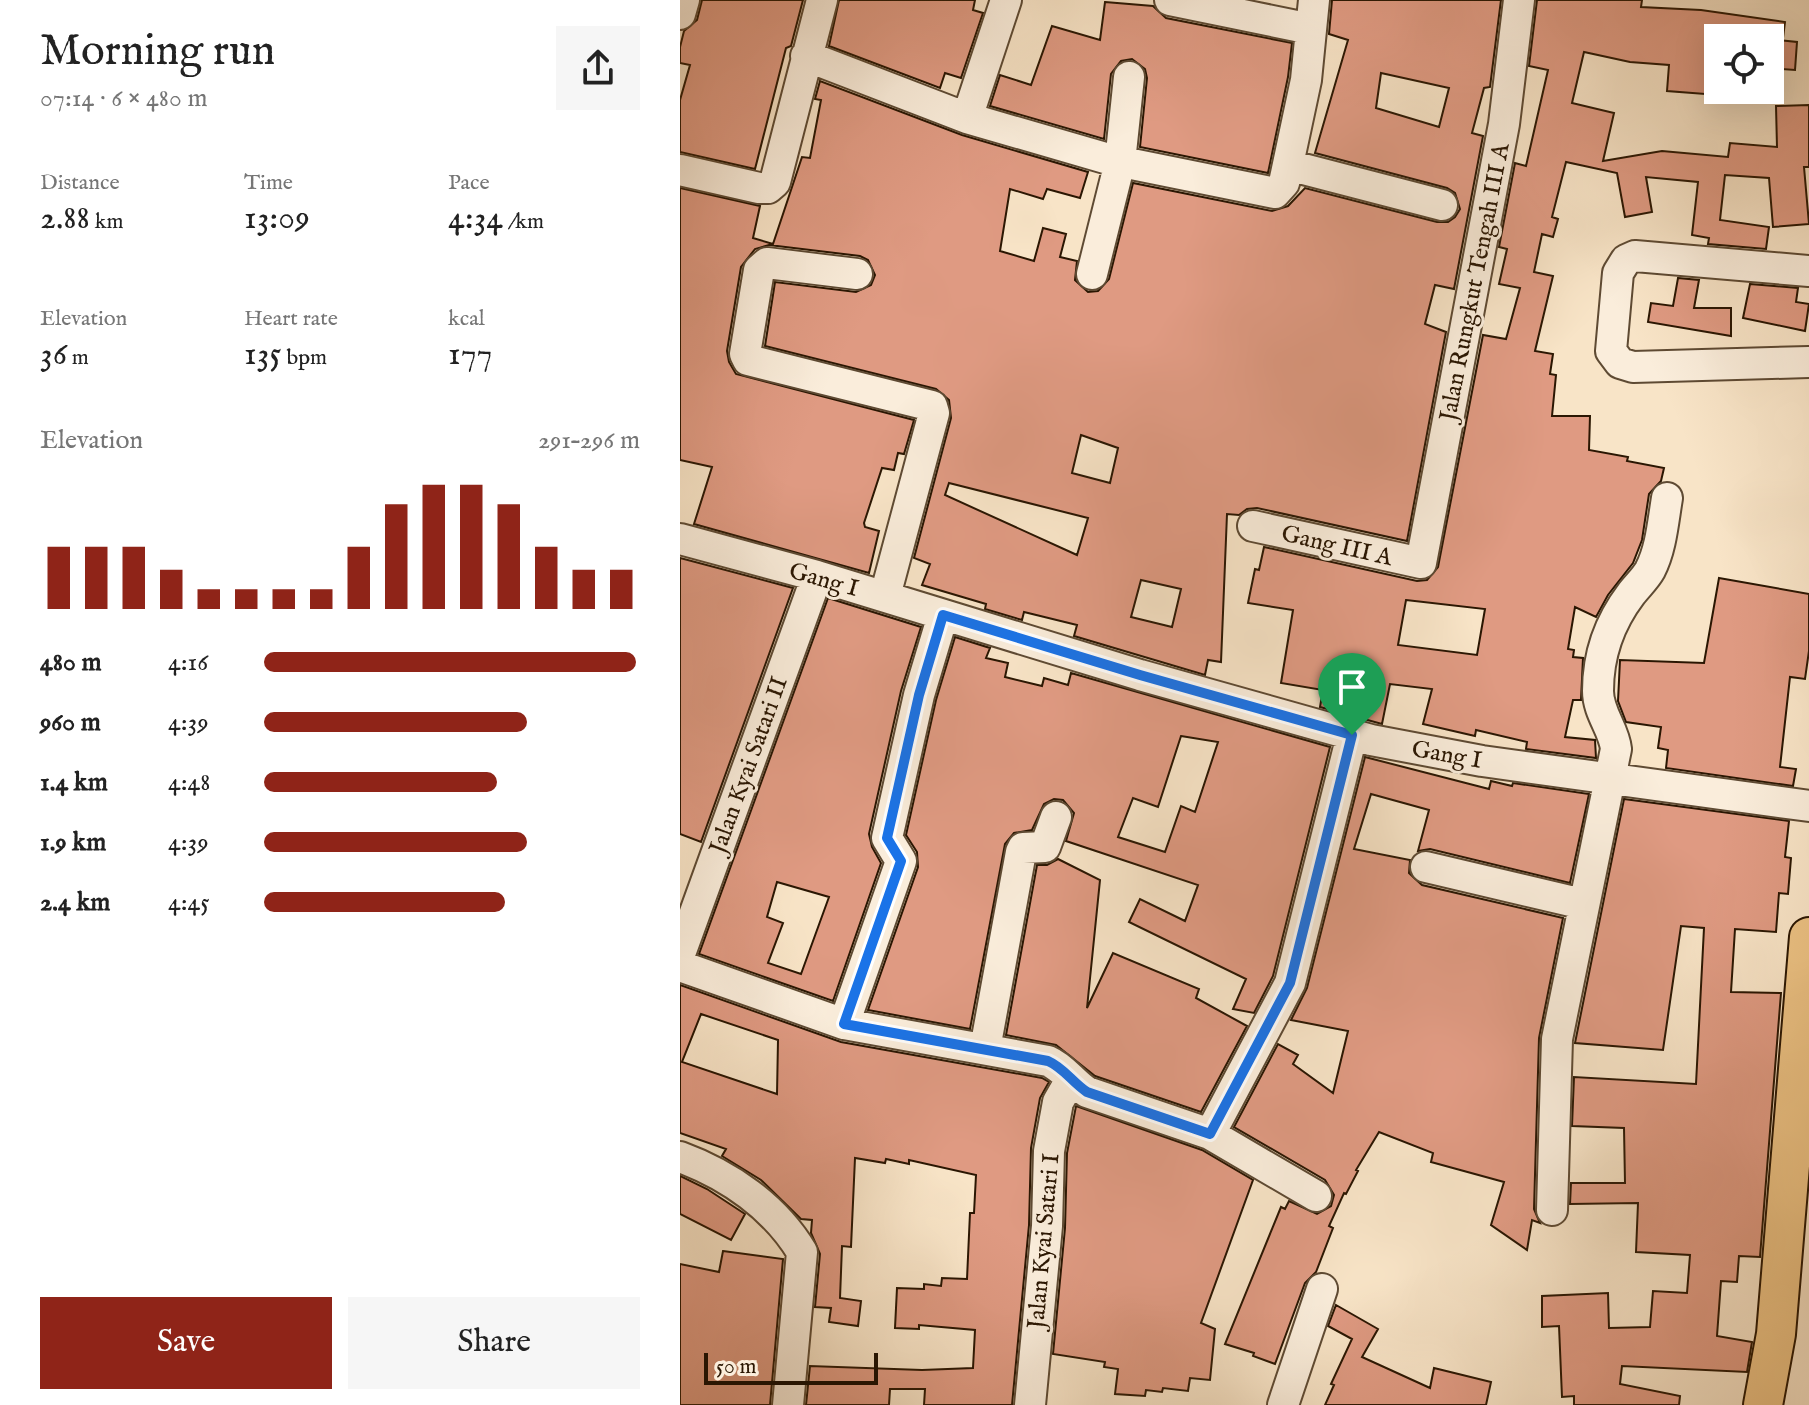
<!DOCTYPE html>
<html lang="en">
<head>
<meta charset="utf-8">
<style>
  :root { --surface:#fff; --page:#f6f6f6; --text:#222; --muted:#767676; --accent:#8f2418 }
  body { margin:0; font-family:"IM FELL English",serif; background:var(--page); color:var(--text); height:100vh; display:flex; flex-direction:column; font-size:30px; white-space:nowrap }
  * { box-sizing:border-box; margin:0 }
  p { font-size:26px; color:var(--muted) }
  .icon { flex:none; width:44px; height:44px; fill:none; stroke:currentColor; stroke-width:2; stroke-linecap:round; stroke-linejoin:round }
  .map { position:relative; flex:1; overflow:hidden }
  .sheet { display:flex; flex-direction:column; background:var(--surface); width:680px }
  .sheet>* { flex:none }
  .buttons { position:absolute; left:1024px; top:24px; display:grid; gap:16px }
  .buttons a { display:grid; place-items:center; width:80px; height:80px; border-radius:0px; background:var(--surface); box-shadow:0 8px 32px #0002; font-size:40px }
  .scale { position:absolute; left:24px; bottom:20px; width:174px; box-sizing:border-box; padding-left:8px; border:4px solid #2a1602; border-top:0; font-size:22px; line-height:28px; white-space:nowrap; color:#2a1602; -webkit-text-stroke:6px #faeddb; paint-order:stroke }
  .pin { position:absolute; display:grid; place-items:center; width:68px; height:68px; color:#fff; margin:-82px -34px; border-radius:50% 50% 50% 0; rotate:-45deg; box-shadow:0 0 8px #0007 }
  .pin .icon { rotate:45deg }
  .round { display:grid; place-items:center; flex:none; width:84px; height:84px; border-radius:0px; background:var(--page) }
  .head { display:flex; align-items:center; justify-content:space-between; height:136px; padding:0 40px }
  h1 { font-size:44px; font-weight:600; line-height:60px }
  .metrics { display:grid; grid-template-columns:repeat(3,1fr); gap:12px; height:136px; padding:8px 40px }
  .metrics div { display:grid; align-content:center }
  .metrics b { font-size:34px; font-weight:600 }
  .metrics small { font-size:22px; font-weight:400 }
  .metrics p { font-size:22px }
  .chart { height:224px; padding:16px 40px }
  .chart p { display:flex; justify-content:space-between }
  .chart svg { width:100%; height:144px; margin-top:8px; stroke:var(--accent); stroke-width:6 }
  .primary-button { display:flex; gap:16px; margin-top:auto; padding:16px 40px }
  .primary-button a { flex:1; height:92px; border-radius:0px; background:var(--accent); color:#fff; font-size:32px; font-weight:600; line-height:92px; text-align:center }
  .primary-button a+a { background:var(--page); color:var(--text) }
  ul { padding:0 40px; list-style:none; font-size:26px }
  li { display:grid; grid-template-columns:128px 96px 1fr; align-items:center; height:60px }
  li i { height:20px; border-radius:10px; background:var(--accent) }
  main { display:flex; flex:1; min-height:0 }
  .map>svg:first-child { display:block }
  .building { fill:#df9a82; stroke:#2a1602; stroke-width:2; fill-rule:evenodd }
  .lines { fill:none; stroke-linecap:round; stroke-linejoin:round }
  .minor-casing { stroke:#5e4a33; stroke-width:34 }
  .major-casing { stroke:#2a1602; stroke-width:42 }
  .minor { stroke:#faeddb; stroke-width:30 }
  .major { stroke:#ecc284; stroke-width:38 }
  .route-casing { stroke:#fff; stroke-width:16 }
  .route { stroke:#1a73e8; stroke-width:10 }
  .labels { text-anchor:middle; stroke-width:6; stroke-linejoin:round; paint-order:stroke }
  .street-label { font-size:24px; fill:#2a1602; stroke:#faeddb }
</style>
</head>
<body>
<main>
<section class="sheet">
<div class="head"><div><h1>Morning run</h1><p>07:14 · 6 × 480 m</p></div><a class="round"><svg class="icon" aria-label="share" viewBox="0 0 24 24"><path d="M12 15V3M7 8l5-5 5 5M5 13v7h14v-7"/></svg></a></div>
<div class="metrics">
<div><p>Distance</p><b>2.88<small> km</small></b></div>
<div><p>Time</p><b>13:09</b></div>
<div><p>Pace</p><b>4:34<small> /km</small></b></div>
</div>
<div class="metrics">
<div><p>Elevation</p><b>36<small> m</small></b></div>
<div><p>Heart rate</p><b>135<small> bpm</small></b></div>
<div><p>kcal</p><b>177</b></div>
</div>
<div class="chart"><p><span>Elevation</span>291–296 m</p>
<svg viewBox="0 0 160 44" preserveAspectRatio="none"><path d="M5 44V25M15 44V25M25 44V25M35 44V32M45 44V38M55 44V38M65 44V38M75 44V38M85 44V25M95 44V12M105 44V6M115 44V6M125 44V12M135 44V25M145 44V32M155 44V32"/></svg>
</div>
<ul>
<li><b>480 m</b>4:16<i style="width:99%"></i></li>
<li><b>960 m</b>4:39<i style="width:70%"></i></li>
<li><b>1.4 km</b>4:48<i style="width:62%"></i></li>
<li><b>1.9 km</b>4:39<i style="width:70%"></i></li>
<li><b>2.4 km</b>4:45<i style="width:64%"></i></li>
</ul>
<div class="primary-button"><a>Save</a><a>Share</a></div>
</section>
<div class="map">
<svg width="1129" height="1405" viewBox="0 0 1129 1405">
  <rect width="100%" height="100%" fill="#f8e4c7"/>
  <filter id="stains"><feTurbulence type="fractalNoise" baseFrequency=".0025" numOctaves="4"/><feColorMatrix values="0 0 0 0 .2 0 0 0 0 .09 0 0 0 0 .02 0 0 0 .5 -.17"/></filter>
  <radialGradient id="worn" r=".72"><stop offset=".6" stop-color="#630" stop-opacity="0"/><stop offset="1" stop-color="#630" stop-opacity=".3"/></radialGradient>
  <path class="building" d="M22,0h101l-12,46 -5,2 -31,121 -75,-17v-52l10,-35 -10,-2v-16l4,-16 13,-11z
    M159,0h136l-2,10 10,3 -22,65 -16,-5 -5,15 -111,-42z
    M652,0h169l-11,87 -6,1 -12,45 11,3 -29,153 -19,-4 -10,39 21,8 -39,209 -150,-33 -10,1 -8,6 -12,-1 -6,148 -13,-2 -3,15 -131,-39 3,-11 -53,-13 -2,8 -37,-11 1,-5 -64,-19 8,-21 -16,-6 37,-140 -2,-18 -13,-11 -171,-43 10,-64 81,10 15,-7 4,-10 -7,-15 -8,-4 -91,-11 -14,4 -14,18 -14,84 2,11 7,12 178,46 -10,34 -6,-1 -4,17 -12,-2 -18,55 1,4 14,4 -10,42 -175,-49 18,-57 -32,-7v-272l80,18 -7,32 20,6 29,-87 8,1 11,-58 -6,-1 5,-18 142,54 126,37 -8,26 -33,-9 -4,10 -33,-10 -10,62 34,10 9,-33 23,6 -6,23 17,4 -2,19 13,12 10,-1 11,-12 24,-96 139,28 16,-5 17,-18 132,34h11l7,-5 5,-8 -5,-16 -8,-5 -132,-35 33,-113 -19,-6zM701,73l68,15 -10,39 -63,-19zM401,435l37,13 -8,35 -38,-10zM269,483l139,35 -11,37 -132,-60zM461,580l40,9 -9,38 -41,-10z
    M857,0h105l-1,7 60,3 84,12 -2,16h-65v57l-51,-4 2,-26 -39,-3 -46,-10 -12,51 42,10 -11,48 59,-10 66,6 2,-14 47,4 -1,-41 33,-1v62h-5l5,57 -36,3 -4,-49 -44,-3 -5,45 49,7 -3,22 -58,-5 1,-6 -17,-3 6,-53 -52,-5 6,35 -27,5 -8,-44 -51,-11 -14,55 6,2 -5,18 -11,-3 -8,38 19,4 -18,75 18,3 -3,20 6,1 -4,41h38l-1,34 39,7 -1,4 37,7 -3,13 -12,13 -7,46 -9,23 -25,32 -12,22 -21,-10 -7,42 6,1 -1,7 10,1 -2,42h-8l-8,37 30,3 1,18 -70,-9 1,-7 -51,-12 -1,6 -52,-12 9,-35 -42,-5 -8,40 -62,-17 3,-17 -42,-7 12,-73 -45,-7 7,-34 4,1 5,-23 153,34 10,-1 11,-13 45,-232 23,4 14,-51 -21,-4 8,-35 -8,-2 16,-84 11,3 22,-96 -19,-4zM726,600l79,9 -8,46 -79,-10z
    M425,2l48,4 13,12 126,25 -4,34 -20,96 -128,-26 7,-69 -2,-9 -13,-10 -11,2 -10,13 -7,65 -114,-33 10,-31 31,10 21,-59 48,14z
    M1090,39l27,3 -2,28 -25,-2z
    M998,278l21,2 -5,28h37v28l-83,-14 3,-19 22,3z
    M1070,284l48,4 -2,14 13,2 -4,27 -62,-13z
    M0,558l113,30 -92,254 -21,-8z
    M1039,578l90,16v57l-4,28 -15,-2 -10,90 16,2 -3,17 -127,-18 2,-18 -10,-2 3,-21 -35,-5 -8,-21 2,-41 84,3z
    M148,598l93,29 -20,64 -32,143 3,13 9,16 -48,138 -134,-47zM97,882l52,15 -28,77 -33,-11 15,-40 -16,-6z
    M275,637l35,11 -4,10 22,5 -3,14 37,9 2,-8 24,7 3,-12 259,74 -57,229 -19,37 -21,-4 13,-30 -117,-57 11,-23 45,22 13,-36 -132,-44 8,-28 -11,-13 -9,-1 -10,5 -12,26 -18,3 -9,11 -35,185 -102,-19 50,-143 -1,-15 -11,-17 30,-135zM501,736l37,6 -23,70 -14,-6 -16,46 -47,-15 15,-39 25,9z
    M685,757l124,32 2,-8 21,5 1,-3 76,11 -19,89 -140,-34 -12,2 11,-41 -58,-16 -17,55 56,11 -1,13 13,12 141,33 -24,120 -5,171 6,14 -8,-3 -5,30 -36,-25 13,-43 -73,-20 2,-9 -54,-21 -23,38 2,1 -12,23 -2,-1 -15,33 4,2 -17,44 -11,11 -30,81 -22,-8 1,-3 -29,-9 56,-137 4,2 4,-8 28,13 14,-8 3,-11 -9,-15 -91,-53 44,-83 20,11 -5,9 40,29 15,-62 -57,-11 16,-32z
    M944,799l165,22 -4,36 6,1 -3,36 -9,-1 -3,39 -41,-3 -4,63 50,1 -21,264 -21,-1 -2,26 -16,-1 -4,55 35,6 -5,30 -125,-6 -2,18 60,12 -1,9h-105v-9l-12,1 -3,-71 -17,1v-31l66,-3 1,35 41,-1 3,-36 34,2 3,-38 -54,-3 2,-49 -68,1 1,-21h54l-1,-55 -52,-2 2,-49 122,7 8,-156 -23,-2 -18,124 -88,-7z
    M378,859l42,21 -13,128 26,-55 86,36 -3,9 51,28 -46,86 -106,-36 -39,-31 -50,-10 31,-170h10z
    M0,985l161,57 201,36 7,4 -9,16 -9,50 -2,77 -17,180h-88l1,-16h-35l-1,16h-83l4,-39 112,4 51,-2 2,-38 -56,-5v4l-24,-1 2,-40 27,1v-5l17,2 1,-8 25,1 3,-66h4l2,-38 -67,-15v4l-23,-5 -1,4 -30,-5 -4,89 -9,-1 -2,52 21,3 -3,25 -29,-4 2,-14 -16,-1 5,-53 -9,-21 1,-13 -11,-1 -40,-39 -39,-24 4,-7 -46,-16zM21,1014l77,26 -1,54 -95,-32z
    M396,1106l126,44 51,30 -52,143 14,6 -5,51 -20,-2 -2,13 -25,-3 -1,4 -16,-2 -1,6 -30,-2 3,-25 -14,-2 1,-5 -52,-8 12,-126 2,-75z
    M0,1176l27,13 38,25 -14,26 -51,-26z
    M43,1251l60,8 -13,146h-90v-141l39,8z
    M656,1305l42,24 -16,28 68,31 4,-20 57,14 -5,23h-161l9,-20 -3,-1 21,-45 -24,-13z"/>
  <g class="lines">
    <defs>
      <path id="minor" d="M490,0l141,29
        M0,14l4,-14
        M126,56l161,62 145,42 163,33 9,-10 22,-103 8,-80
        M287,118l39,-118
        M608,165l154,40
        M0,170l79,18h9l7,-6 47,-182
        M1129,271l-174,-15 -9,4 -8,13 -7,78 9,12 13,4 176,-5
        M177,274l-90,-11 -8,7 -14,84 3,6 184,46 2,7 -49,183
        M412,274l28,-112 9,-85
        M573,526l168,37 83,-439 15,-124
        M0,539l137,37 323,99 231,65 111,21 327,45
        M746,867l157,37
        M0,954l137,-378
        M0,966l164,58 204,37c16,7 24,21 39,31l123,42 106,62
        M164,1024l57,-163 -14,-23 32,-143 24,-80
        M305,1049l36,-197 2,-4 22,-1 11,-30
        M530,1134l80,-151 62,-248
        M0,1157c49,18 95,50 122,95l-14,153
        M872,1210l5,-171 59,-290c-2,-20 -18,-36 -18,-58 0,-36 11,-68 33,-97 6,-8 14,-15 19,-24 11,-21 13,-48 17,-72
        M350,1405l17,-179 2,-75 9,-49 12,-21
        M603,1405l39,-116"/>
      <path id="major" d="M1083,1405l13,-71 33,-397"/>
    </defs>
    <use href="#minor" class="minor-casing"/>
    <use href="#major" class="major-casing"/>
    <use href="#minor" class="minor"/>
    <use href="#major" class="major"/>
  </g>
  <g class="lines">
    <defs>
      <path id="route" d="M263,615l197,60 212,60 -62,248 -80,151 -123,-42c-15,-10 -23,-24 -39,-31l-204,-37 57,-163 -14,-23 32,-143z"/>
    </defs>
    <use href="#route" class="route-casing"/>
    <use href="#route" class="route"/>
  </g>
  <g class="labels">
    <g class="street-label">
      <text transform="translate(794 282) rotate(-79)" y="8">Jalan Rungkut Tengah III A</text>
      <text transform="translate(657 545) rotate(13)" y="8">Gang III A</text>
      <text transform="translate(144 579) rotate(16)" y="8">Gang I</text>
      <text transform="translate(767 754) rotate(10)" y="8">Gang I</text>
      <text transform="translate(68 765) rotate(-70)" y="8">Jalan Kyai Satari II</text>
      <text transform="translate(363 1241) rotate(-85)" y="8">Jalan Kyai Satari I</text>
    </g>
  </g>
  <rect width="100%" height="100%" filter="url(#stains)"/>
  <rect width="100%" height="100%" fill="url(#worn)"/>
</svg>
<div class="buttons">
<a><svg class="icon" aria-label="locate" viewBox="0 0 24 24"><circle cx="12" cy="12" r="6"/><path d="M12 2v4M12 18v4M2 12h4M18 12h4"/></svg></a>
</div>
<div class="scale">50 m</div>
<div class="pin" style="left:672px;top:735px;background:#1e9e55"><svg class="icon" aria-label="arrive" viewBox="0 0 24 24"><path d="M6 21V4h12l-3 4 3 4H6"/></svg></div>
</div>
</main>
</body>
</html>
